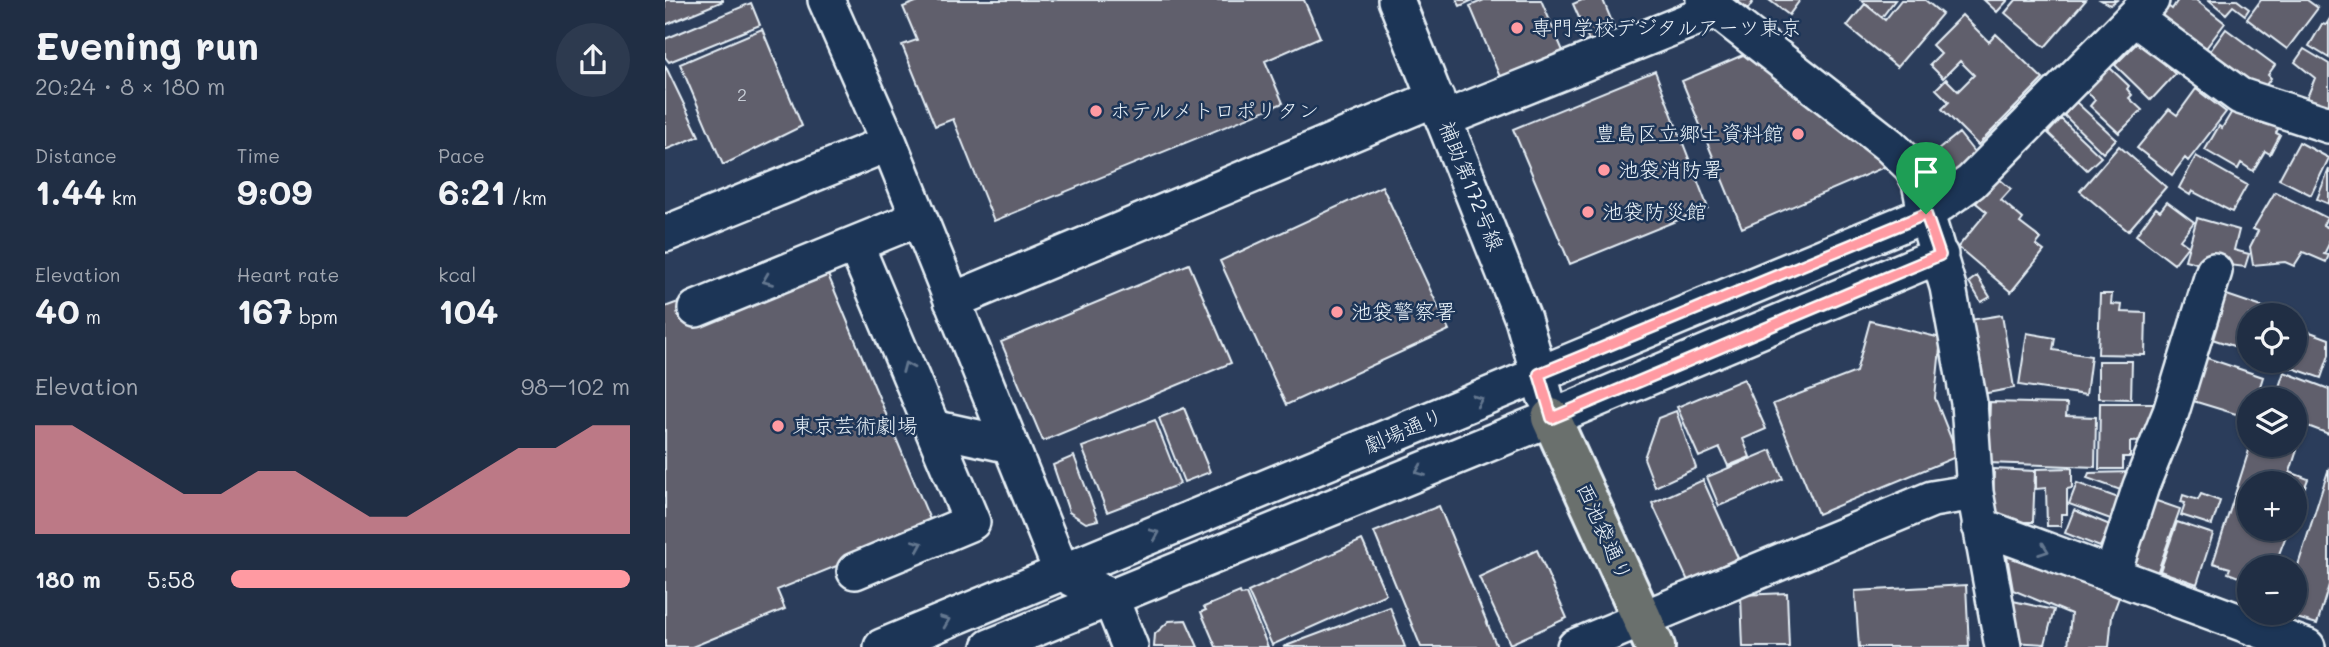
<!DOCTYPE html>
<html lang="en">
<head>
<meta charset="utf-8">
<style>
  :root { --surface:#202e44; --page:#2d3a4f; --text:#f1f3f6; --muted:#a2a8b2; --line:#3d4a5d; --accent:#ff9aa2 }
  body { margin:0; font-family:Mali,"Klee One",sans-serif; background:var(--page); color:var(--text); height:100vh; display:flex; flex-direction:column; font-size:26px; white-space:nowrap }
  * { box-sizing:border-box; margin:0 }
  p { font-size:23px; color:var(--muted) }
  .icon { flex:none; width:38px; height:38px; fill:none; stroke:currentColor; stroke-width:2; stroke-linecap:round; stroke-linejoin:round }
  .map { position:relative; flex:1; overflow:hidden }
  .sheet { display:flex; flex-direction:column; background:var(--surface); width:665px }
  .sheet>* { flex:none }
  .tools { position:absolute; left:1572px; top:303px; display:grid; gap:14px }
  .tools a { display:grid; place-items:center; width:70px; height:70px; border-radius:50%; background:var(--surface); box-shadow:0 2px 5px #0004,0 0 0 2px var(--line); font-size:35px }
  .pin { position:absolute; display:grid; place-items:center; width:60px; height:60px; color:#fff; margin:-72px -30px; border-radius:50% 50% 50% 0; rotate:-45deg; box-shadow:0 0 7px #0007 }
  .pin .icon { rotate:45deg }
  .round { display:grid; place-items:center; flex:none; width:74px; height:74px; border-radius:37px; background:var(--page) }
  .head { display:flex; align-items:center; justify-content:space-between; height:119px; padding:0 35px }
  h1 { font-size:38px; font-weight:700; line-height:52px }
  .figures { display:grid; grid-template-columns:repeat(3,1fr); gap:10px; height:119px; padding:7px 35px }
  .figures div { display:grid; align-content:center }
  .figures b { font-size:35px; font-weight:700 }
  .figures small { font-size:19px; font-weight:400 }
  .figures p { font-size:19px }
  .chart { height:196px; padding:14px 35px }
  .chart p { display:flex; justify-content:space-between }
  .chart svg { width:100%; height:126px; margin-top:7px; fill:var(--accent); opacity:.7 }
  ul { padding:0 35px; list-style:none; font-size:23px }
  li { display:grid; grid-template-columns:112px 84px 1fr; align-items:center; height:52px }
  li i { height:18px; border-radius:9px; background:var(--accent) }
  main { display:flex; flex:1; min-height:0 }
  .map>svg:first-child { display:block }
  .building { fill:#615e6c; stroke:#e8f1f8; stroke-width:2 }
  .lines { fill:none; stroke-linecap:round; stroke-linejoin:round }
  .minor-casing { stroke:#e8f1f8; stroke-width:40 }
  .major-casing { stroke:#e8f1f8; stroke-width:44 }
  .minor { stroke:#1d3557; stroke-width:35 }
  .major { stroke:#6b706d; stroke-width:38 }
  .oneway { stroke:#64778f }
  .route-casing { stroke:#fff; stroke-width:14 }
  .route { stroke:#ff9aa2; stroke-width:9 }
  .poi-dot { fill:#ff9aa2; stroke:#1d3557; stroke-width:2.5 }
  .labels { text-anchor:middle; stroke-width:5; stroke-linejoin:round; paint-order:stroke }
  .number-label { font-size:18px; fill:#c6ccd5 }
  .poi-label { font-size:21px; fill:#e8f1f8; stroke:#1d3557; text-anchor:start }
  .street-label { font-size:21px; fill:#e8f1f8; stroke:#1d3557 }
</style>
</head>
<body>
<main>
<section class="sheet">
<div class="head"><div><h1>Evening run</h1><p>20:24 · 8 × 180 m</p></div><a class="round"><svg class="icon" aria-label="share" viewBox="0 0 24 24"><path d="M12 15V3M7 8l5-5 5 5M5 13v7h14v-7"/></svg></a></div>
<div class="figures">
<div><p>Distance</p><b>1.44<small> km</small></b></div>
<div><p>Time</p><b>9:09</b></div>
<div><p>Pace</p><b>6:21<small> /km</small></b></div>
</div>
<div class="figures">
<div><p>Elevation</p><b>40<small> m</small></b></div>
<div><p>Heart rate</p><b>167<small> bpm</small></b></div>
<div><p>kcal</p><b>104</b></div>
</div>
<div class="chart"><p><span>Elevation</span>98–102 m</p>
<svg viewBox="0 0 160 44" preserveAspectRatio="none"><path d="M0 44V6L10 6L20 14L30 22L40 30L50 30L60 22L70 22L80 30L90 38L100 38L110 30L120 22L130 14L140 14L150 6L160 6V44z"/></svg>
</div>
<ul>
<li><b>180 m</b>5:58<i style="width:100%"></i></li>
</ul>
</section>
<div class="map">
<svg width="1664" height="647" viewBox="0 0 1664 647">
  <rect width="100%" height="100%" fill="#2b3d5b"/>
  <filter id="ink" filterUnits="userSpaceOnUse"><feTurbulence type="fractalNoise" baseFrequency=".0143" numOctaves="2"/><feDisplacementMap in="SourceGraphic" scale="14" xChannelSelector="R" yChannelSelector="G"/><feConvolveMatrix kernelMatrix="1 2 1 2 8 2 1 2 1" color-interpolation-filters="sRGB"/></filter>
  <g filter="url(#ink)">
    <path class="building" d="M0,0h58v1l-58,24z
      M256,0h383l16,37 -55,24 18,42 -289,118 -41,-102 -18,7 -33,-81 15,-5 -14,-33z
      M792,0h16l-13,6z
      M819,0h57l22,51 -63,26 -30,-71z
      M917,0h21l14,34 -26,11 -18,-41z
      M1071,0h18l-6,9z
      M1104,0h31l-11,15z
      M1196,0h34l-13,17z
      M1236,0h24l17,14 -45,53 -50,-41 18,-22 20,16z
      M1319,0h24l-11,12z
      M1351,0h70l-41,47 -40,-34z
      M1436,0h16l-7,5z
      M1513,0h18l29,23 -28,37 -47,-37 15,-19 7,5z
      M1544,0h28l12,9 -4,6 -12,-9 -7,8z
      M1596,0h46l11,8 -31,41 -40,-30z
      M86,3l9,22 -91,37 -4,-5v-18z
      M1297,15l27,27 7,-8 47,45 -65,66 -36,-36 7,-7 -13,-13 10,-10 12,12 16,-16 -14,-14 -17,17 -13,-13 11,-11 -9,-9z
      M1664,20v38l-20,-12 13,-22 4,1z
      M97,29l40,97 -79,39 -43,-101z
      M1561,29l49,36 -7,10 3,3 -10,14 -53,-38z
      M1475,40l35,34 -24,26 -36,-35z
      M1639,49l25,15v45l-25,-4 11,-27 -20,-16z
      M1085,52l146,110 -154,66 -60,-147z
      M0,65l34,71 -34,14z
      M1443,66l21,20 -2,3 5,6 -3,3 13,12 -23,23 -29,-27 5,-6 -9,-10z
      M990,71l53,137 -138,56 -57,-135z
      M1531,89l30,23 -38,49 -3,-3 -13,17 -35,-27 32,-39 8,6z
      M1411,102l40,37 -13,14 -39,-38z
      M1569,108l15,2 30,17 -3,6 4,2 -10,19 -5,-3 -12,20 -12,-8 -3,6 -33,-19 14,-24 3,2z
      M1396,119l40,38 -14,13 -39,-37z
      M1294,133l19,24 -37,30 -19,-24z
      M1634,142l30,16 -18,37 -32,-16z
      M1454,146l47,41 -38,44 -48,-40z
      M1531,156l51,29 -15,27 -40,-21 -2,4 -11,-7z
      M1664,169v35l-12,-5z
      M1332,177l14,12 -10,11 22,19 -3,4 21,16 -5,6 8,6 -33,41 -53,-45 29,-35 -11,-9z
      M717,186l67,144 -163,75 -66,-144z
      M1610,192l52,26 -4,7 6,3v16l-5,10 5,1 -3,7 -23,-10 -9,14 -9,-4 -32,3 -3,-18 8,-16 -5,-2z
      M1502,202l27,20 -14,18 8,6 -14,18 -38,-29 20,-27 4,3z
      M1532,218l42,12 -5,20 15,4 -4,13 -23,-3 -2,5 -35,-9z
      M524,264l42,99 -188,78 -42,-99z
      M161,270l107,257 -156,63 8,19 -93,38h-27v-340l16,-6z
      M1312,276l13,21 -9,5 -12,-20z
      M1553,292l62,21 -1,2h-30v36l-46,-15z
      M1435,294h12l-1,10 11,1 -1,7 25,1 -1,42 -47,-1z
      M1337,315l12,73 -32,6 -12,-74z
      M1205,321l71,17 -6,60 23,58 -140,58 -45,-110 83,-32z
      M1629,326l35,13v16l-8,23 -49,-17 22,-1z
      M1362,333l28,5 -2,12 38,6 -5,39 -67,-10z
      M1539,357l59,20 -7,22h-7v19l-59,-18z
      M1433,361h34l-1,38 -33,-1z
      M1619,372l45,17v45l-35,-13v-22h-19z
      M1079,379l22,50 -23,10 7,18 -22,9 -8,-18 -21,9 -22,-50z
      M1325,402l77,2 -1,12 30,1 -1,50 -107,-4z
      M1435,403h58l-7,38 -21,1v15h-7v12h-24z
      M519,408l26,64 -26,10 -25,-64z
      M1011,411l20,57 -41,19 -11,-29 14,-40z
      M490,420l25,64 -73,28 -25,-65z
      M1629,432l8,2 -12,38 18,7 -14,35v-31h-45v45h40l-15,39h-25v14l-21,-8 2,-5 -17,-5 38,-119h43z
      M1106,450l12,29 -64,27 -12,-29z
      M409,456l24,64 -12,3 -17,-11 -16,-47z
      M1407,468v20l-5,1v25h-6v12h-14l-1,-38 -10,1v-20z
      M1664,468v117l-12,39 -34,-10 11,-2v-34z
      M1329,469l41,2 -2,51h-33l-7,-9z
      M1468,472l-7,20 -39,-14 2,-5z
      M1038,480l35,78 -50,23 -36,-78z
      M1412,483l47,17 -8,21 -47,-17z
      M1536,494l19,7 -8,24 -31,-10 4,-12 -4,-1 2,-7 15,5z
      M1486,499l29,10 -25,70 -29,-13z
      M774,506l58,141h-76l-47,-115z
      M1409,510l36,15 -10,22 -35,-14z
      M1512,522l36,12 -16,50 -37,-13z
      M697,540l24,54 -114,51 -24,-53z
      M872,550l30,68 -57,26 -31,-67z
      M1342,556l112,41 -7,19 -3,31h-41l3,-33 -58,-24z
      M1301,585l3,62h-110l-4,-56z
      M575,592l1,3 5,-1 22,53h-52l-15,-35 5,-2 -2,-3z
      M1122,593l2,54h-46l-2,-52z
      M1339,599l50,11 -9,34 -34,-2z
      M725,607l15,40h-122z
      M521,620l12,27h-44l1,-13 14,-13z"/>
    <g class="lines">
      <defs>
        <path id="minor" d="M161,0l63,143 173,430 48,24 20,50
          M731,0l127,319 22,77
          M1039,0l185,145 23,22 8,15 6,32 22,73 21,116 6,89 28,155
          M1469,18l106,78 89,29
          M779,119l272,-109
          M0,234l224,-91
          M190,244l64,-26
          M287,301l484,-203
          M31,309l159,-65 117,278 -117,49
          M268,428l77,17
          M1315,526l327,121
          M1447,575l29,-89 30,-74 43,-141
          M217,647l1044,-433 45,-32 180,-182
          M325,647l561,-229 389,-163
          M910,647l357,-148 43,-7"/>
        <path id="major" d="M886,418l104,229"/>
      </defs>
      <use href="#minor" class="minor-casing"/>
      <use href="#major" class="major-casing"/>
      <use href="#minor" class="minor"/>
      <use href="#major" class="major"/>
    </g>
    <defs><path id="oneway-chevron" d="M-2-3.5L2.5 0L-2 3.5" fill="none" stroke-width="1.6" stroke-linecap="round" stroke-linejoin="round" transform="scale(1.75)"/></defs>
    <g class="oneway">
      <use href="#oneway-chevron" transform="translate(102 280) rotate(158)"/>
      <use href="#oneway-chevron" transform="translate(242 367) rotate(-113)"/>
      <use href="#oneway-chevron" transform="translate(813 400) rotate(-23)"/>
      <use href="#oneway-chevron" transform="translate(755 471) rotate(158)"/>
      <use href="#oneway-chevron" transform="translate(490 534) rotate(-23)"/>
      <use href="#oneway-chevron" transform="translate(253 545) rotate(-23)"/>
      <use href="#oneway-chevron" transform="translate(1379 550) rotate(20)"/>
      <use href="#oneway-chevron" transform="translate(280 621) rotate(-22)"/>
    </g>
  </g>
  <g class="lines" filter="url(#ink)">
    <defs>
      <path id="route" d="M1261,214l14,41 -388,163 -13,-44z"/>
    </defs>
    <use href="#route" class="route-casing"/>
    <use href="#route" class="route"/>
  </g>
  <g class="poi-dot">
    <circle cx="852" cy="28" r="7"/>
    <circle cx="431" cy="111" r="7"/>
    <circle cx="1133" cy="134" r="7"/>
    <circle cx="939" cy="170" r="7"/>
    <circle cx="923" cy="212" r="7"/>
    <circle cx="672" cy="312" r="7"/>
    <circle cx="113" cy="426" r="7"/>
  </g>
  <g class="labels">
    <g class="number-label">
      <text x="77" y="101">2</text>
    </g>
    <g class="poi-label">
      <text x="866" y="35">専門学校デジタルアーツ東京</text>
      <text x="445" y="118">ホテルメトロポリタン</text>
      <text x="1119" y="141" text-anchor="end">豊島区立郷土資料館</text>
      <text x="953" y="177">池袋消防署</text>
      <text x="937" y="219">池袋防災館</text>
      <text x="686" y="319">池袋警察署</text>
      <text x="127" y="433">東京芸術劇場</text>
    </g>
    <g class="street-label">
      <text transform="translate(806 186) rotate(68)" y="7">補助第172号線</text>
      <text transform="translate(739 431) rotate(-23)" y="7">劇場通り</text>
      <text transform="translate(939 532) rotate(66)" y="7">西池袋通り</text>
    </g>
  </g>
</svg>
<div class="tools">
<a><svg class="icon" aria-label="locate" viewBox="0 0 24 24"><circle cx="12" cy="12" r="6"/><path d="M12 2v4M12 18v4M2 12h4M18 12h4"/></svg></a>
<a><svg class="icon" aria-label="layers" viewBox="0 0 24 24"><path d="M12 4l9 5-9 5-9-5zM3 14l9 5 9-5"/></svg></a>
<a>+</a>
<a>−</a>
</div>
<div class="pin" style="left:1261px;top:214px;background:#1e9e55"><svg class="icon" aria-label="arrive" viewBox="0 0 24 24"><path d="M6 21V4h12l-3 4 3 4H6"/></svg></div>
</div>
</main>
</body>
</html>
